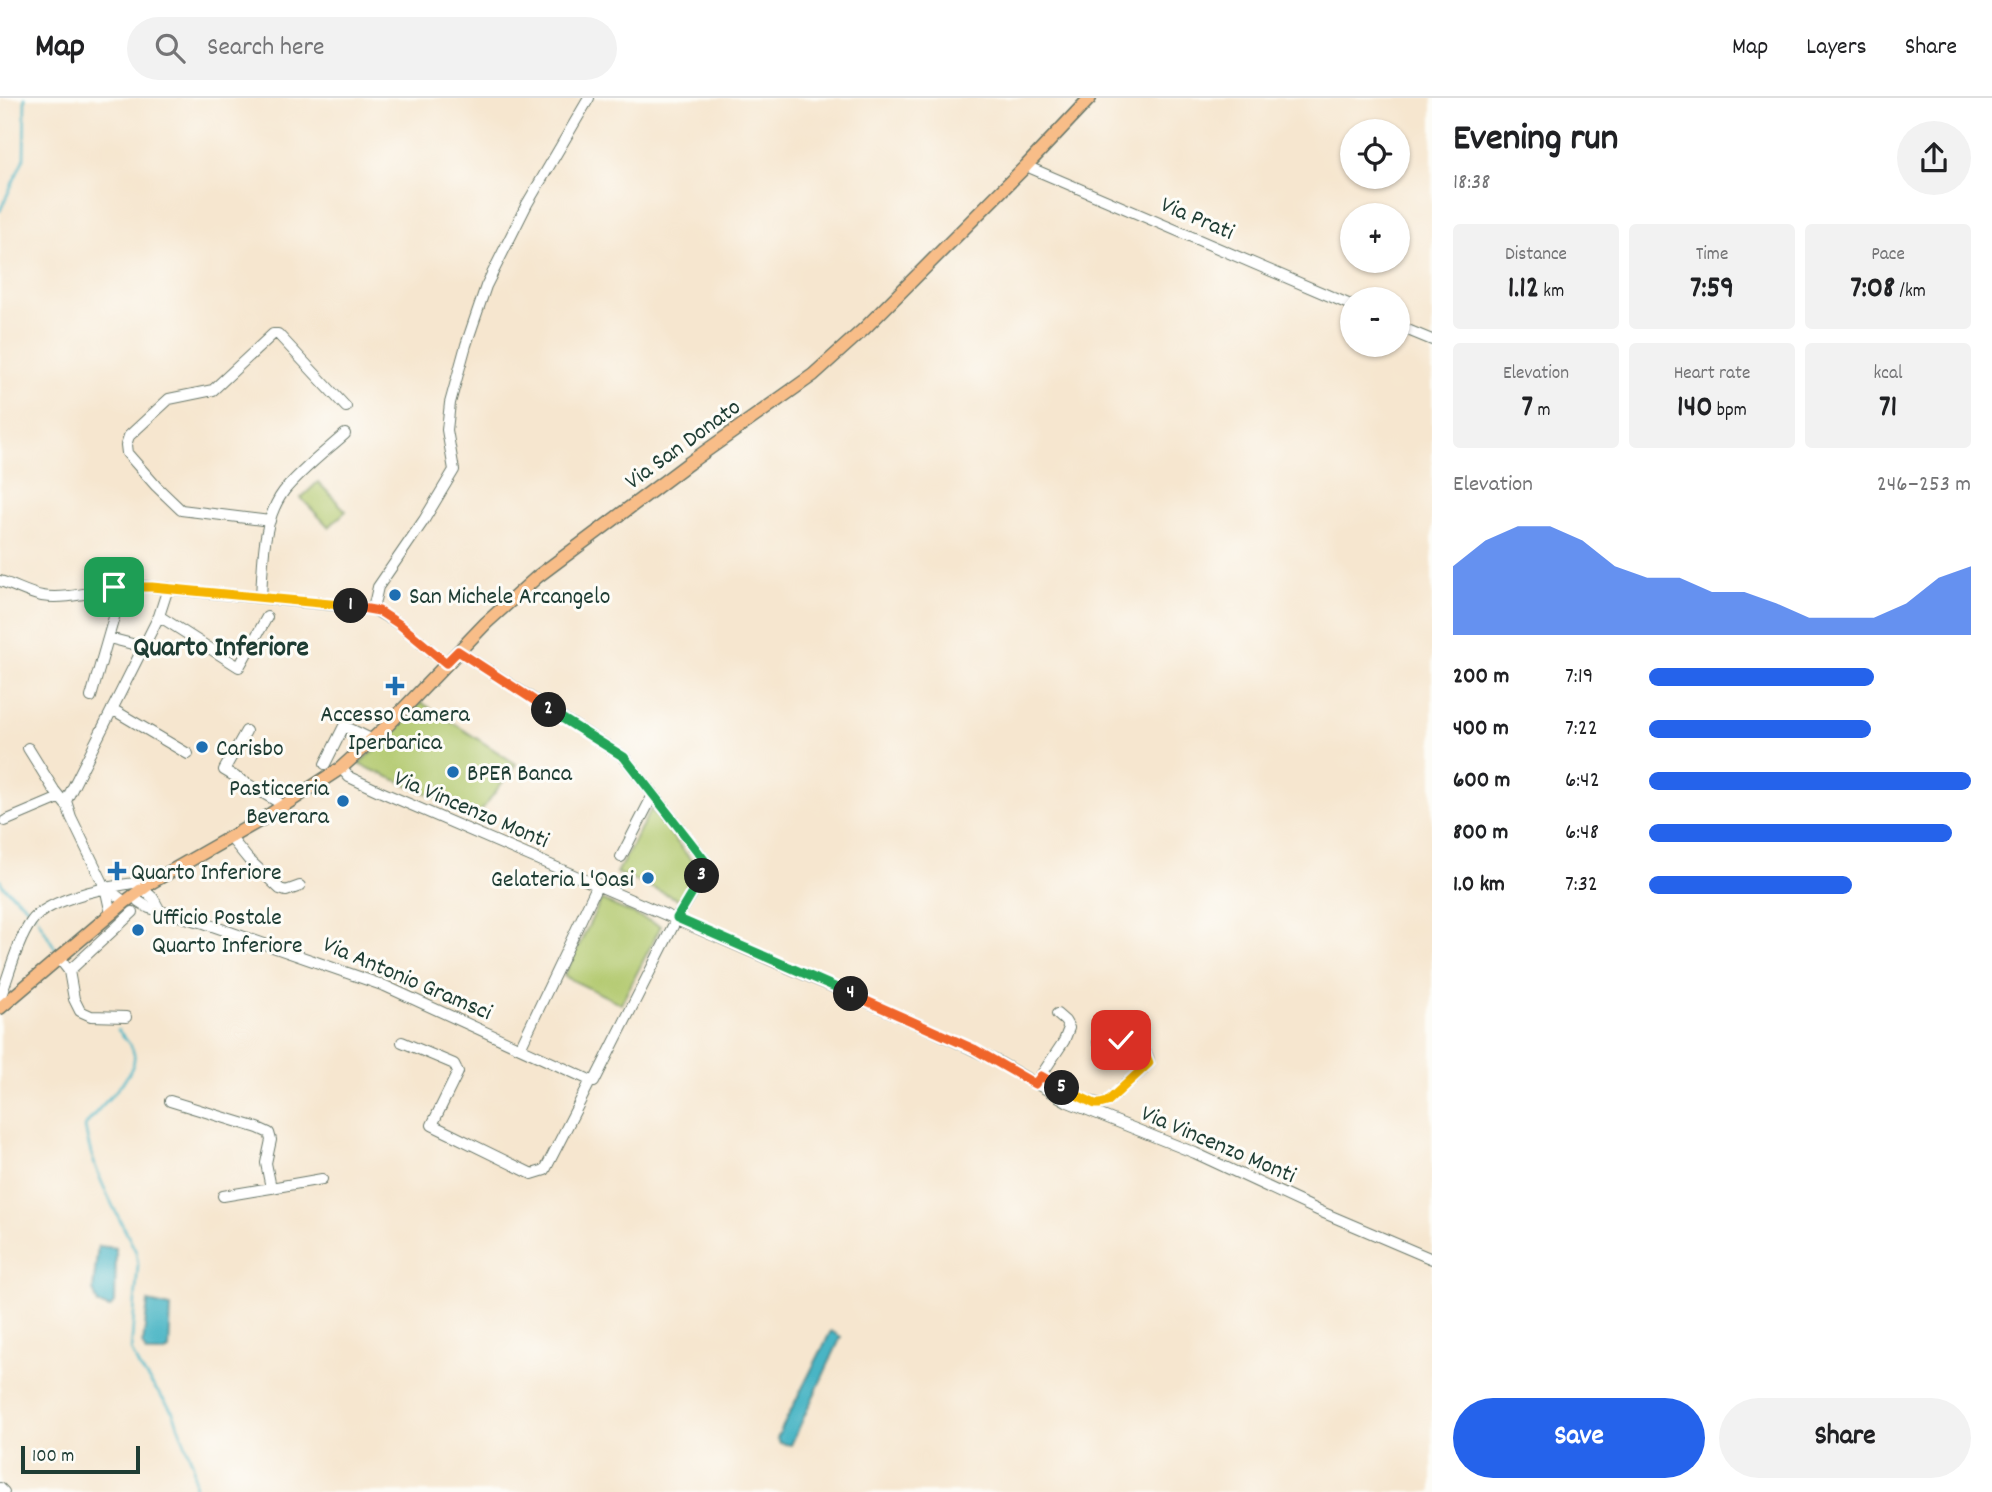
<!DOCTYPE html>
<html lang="en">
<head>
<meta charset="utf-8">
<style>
  :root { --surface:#fff; --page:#f2f2f2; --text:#202124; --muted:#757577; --line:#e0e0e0; --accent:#2563eb }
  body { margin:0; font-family:Dekko,sans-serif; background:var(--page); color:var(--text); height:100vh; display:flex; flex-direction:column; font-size:26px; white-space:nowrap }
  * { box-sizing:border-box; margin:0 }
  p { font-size:23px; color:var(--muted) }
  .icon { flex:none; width:38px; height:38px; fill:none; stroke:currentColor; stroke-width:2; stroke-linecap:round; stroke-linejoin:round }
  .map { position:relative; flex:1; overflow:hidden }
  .details { display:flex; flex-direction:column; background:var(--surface); width:560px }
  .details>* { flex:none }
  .fabs { position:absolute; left:1340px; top:21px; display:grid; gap:14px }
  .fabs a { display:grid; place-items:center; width:70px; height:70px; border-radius:50%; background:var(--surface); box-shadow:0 2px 5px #0004; font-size:35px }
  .scale { position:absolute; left:21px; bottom:18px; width:119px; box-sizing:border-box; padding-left:7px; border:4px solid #1f3d34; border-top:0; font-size:19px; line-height:24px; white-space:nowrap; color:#1f3d34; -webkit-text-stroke:5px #fdfcf7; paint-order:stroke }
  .pin { position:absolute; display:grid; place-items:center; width:60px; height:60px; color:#fff; margin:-30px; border-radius:14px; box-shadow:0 4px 10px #0006 }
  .km { position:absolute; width:35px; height:35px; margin:-18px; border-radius:50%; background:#222; color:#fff; font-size:19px; line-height:35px; text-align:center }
  .round { display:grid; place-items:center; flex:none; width:74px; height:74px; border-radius:37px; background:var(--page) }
  .overview { display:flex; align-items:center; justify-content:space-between; height:119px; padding:0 21px }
  h1 { font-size:38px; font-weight:800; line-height:52px }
  .stats { display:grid; grid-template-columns:repeat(3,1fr); gap:10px; height:119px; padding:7px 21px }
  .stats div { display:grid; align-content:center; border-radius:7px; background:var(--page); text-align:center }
  .stats b { font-size:30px; font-weight:800 }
  .stats small { font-size:19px; font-weight:400 }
  .stats p { font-size:19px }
  .chart { height:196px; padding:14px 21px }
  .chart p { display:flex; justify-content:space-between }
  .chart svg { width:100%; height:126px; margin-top:7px; fill:var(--accent); opacity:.7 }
  .cta { display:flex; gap:14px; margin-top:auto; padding:14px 21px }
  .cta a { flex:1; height:80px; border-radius:42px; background:var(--accent); color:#fff; font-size:28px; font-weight:800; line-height:80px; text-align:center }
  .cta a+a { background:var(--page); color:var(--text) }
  ul { padding:0 21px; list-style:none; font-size:23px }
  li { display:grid; grid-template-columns:112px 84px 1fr; align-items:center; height:52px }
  li i { height:18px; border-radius:9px; background:var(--accent) }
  header { display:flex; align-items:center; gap:42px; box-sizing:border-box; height:98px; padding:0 35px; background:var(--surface); border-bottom:2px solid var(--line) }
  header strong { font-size:33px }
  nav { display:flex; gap:38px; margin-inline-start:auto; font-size:24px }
  .search { width:490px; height:63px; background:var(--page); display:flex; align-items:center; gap:18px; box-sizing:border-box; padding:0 24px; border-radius:38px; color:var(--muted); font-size:26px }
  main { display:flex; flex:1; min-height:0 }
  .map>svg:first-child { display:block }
  .green { fill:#b1c86c; stroke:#688250; stroke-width:2 }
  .water { fill:#49b5c5; stroke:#34797c; stroke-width:2 }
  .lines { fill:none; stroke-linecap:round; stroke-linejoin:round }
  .stream { stroke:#49b5c5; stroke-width:2.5 }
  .minor-casing { stroke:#6a786a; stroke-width:12 }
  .major-casing { stroke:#6a786a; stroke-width:15 }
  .minor { stroke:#fff; stroke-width:10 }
  .major { stroke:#f8bd88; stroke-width:12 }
  .split-1-casing { stroke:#fff; stroke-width:14 }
  .split-2-casing { stroke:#fff; stroke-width:14 }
  .split-3-casing { stroke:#fff; stroke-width:14 }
  .split-4-casing { stroke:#fff; stroke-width:14 }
  .split-5-casing { stroke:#fff; stroke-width:14 }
  .split-6-casing { stroke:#fff; stroke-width:14 }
  .split-1 { stroke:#f5b400; stroke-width:9 }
  .split-2 { stroke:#f0652b; stroke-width:9 }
  .split-3 { stroke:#22a559; stroke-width:9 }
  .split-4 { stroke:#22a559; stroke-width:9 }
  .split-5 { stroke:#f0652b; stroke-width:9 }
  .split-6 { stroke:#f5b400; stroke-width:9 }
  .poi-dot { fill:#1f6fb2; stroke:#fdfcf7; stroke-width:2.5 }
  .labels { text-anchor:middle; stroke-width:6; stroke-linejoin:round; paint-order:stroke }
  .street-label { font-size:24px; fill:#1f3d34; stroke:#fdfcf7 }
  .poi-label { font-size:24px; fill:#1f3d34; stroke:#fdfcf7; text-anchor:start }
  .quarter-label { font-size:28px; font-weight:bold; fill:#1f3d34; stroke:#fdfcf7 }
</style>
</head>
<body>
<header>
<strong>Map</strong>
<div class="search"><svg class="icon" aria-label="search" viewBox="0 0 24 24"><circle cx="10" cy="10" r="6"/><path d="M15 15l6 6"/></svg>Search here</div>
<nav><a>Map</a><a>Layers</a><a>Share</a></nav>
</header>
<main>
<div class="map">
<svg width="1432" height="1394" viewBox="0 0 1432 1394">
  <rect width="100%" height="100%" fill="#fdfcf7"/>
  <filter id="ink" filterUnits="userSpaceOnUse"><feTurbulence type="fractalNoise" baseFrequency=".0143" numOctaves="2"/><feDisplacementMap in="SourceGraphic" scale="14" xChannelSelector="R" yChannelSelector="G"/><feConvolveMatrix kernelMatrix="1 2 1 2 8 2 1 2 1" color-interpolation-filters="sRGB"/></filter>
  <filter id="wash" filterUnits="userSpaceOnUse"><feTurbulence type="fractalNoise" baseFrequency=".00686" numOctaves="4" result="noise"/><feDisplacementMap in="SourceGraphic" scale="28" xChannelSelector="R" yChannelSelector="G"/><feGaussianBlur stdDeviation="1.57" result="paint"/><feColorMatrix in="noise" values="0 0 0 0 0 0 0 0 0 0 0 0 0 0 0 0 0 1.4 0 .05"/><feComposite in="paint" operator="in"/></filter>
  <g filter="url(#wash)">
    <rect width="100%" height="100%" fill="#f6e6cf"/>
    <path class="green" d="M318,384l28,29 -17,16 -28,-29z
      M421,604l95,62 -38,51 -120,-51 26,-21z
      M651,711l47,60 -18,31 -63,-27z
      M601,802l60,26 -40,78 -57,-28z"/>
    <path class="water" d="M98,1148l18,2 -1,55 -5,5 -12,-4 -5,-14z
      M148,1204l23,5 -2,43 -6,3h-17l-3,-9z
      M831,1233l10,6 -50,108 -11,-2 -3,-5z"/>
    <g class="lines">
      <path class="stream" d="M0,113l24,-53 1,-60
        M0,782l3,6 32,28
        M38,821l18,31
        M118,932c6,7 14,15 16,24 4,23 -38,53 -49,73 7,45 31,84 51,125l2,13 -7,85 8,17 34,45 20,52 2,28"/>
    </g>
  </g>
  <g filter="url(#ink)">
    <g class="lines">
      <defs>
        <path id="minor" d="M1026,68l327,140
          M1398,228l34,14
          M270,423l-89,-11 -25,-24 -29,-33 -1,-8 3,-9 40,-37 44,-9 60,-56h5l68,73
          M0,483c14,4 27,12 42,15 27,5 68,-10 99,-10l232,23 26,15 47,39
          M261,500c2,-35 1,-78 23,-107 16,-20 42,-40 61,-57
          M373,511l5,-22 46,-67 30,-50 -7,-40 3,-27 16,-58 20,-59 41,-82 62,-106
          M159,518l80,51 28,-50
          M109,540l35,9
          M91,599l28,-97
          M112,611l76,45
          M246,633l-22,39 61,36
          M28,650l26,42 12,15
          M325,666l19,-38 29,14
          M341,670l8,9 30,14 537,232 81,38 71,41 127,51 129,60 108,46
          M5,723l54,-23
          M230,739l18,22 32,30 6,2 14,-5
          M621,759l32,-62
          M105,789l20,15
          M143,791l10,9 6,11
          M135,797l3,6 11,7 55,15 181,63 209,96 83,-164 32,-52 -85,-109 -166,-106
          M111,816l-6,-27 -34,-70 -5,-16 93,-185 9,-28
          M59,860l10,13 5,28 6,12 11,5 35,1
          M69,873l64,-59
          M0,900c9,-23 17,-56 31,-76 16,-24 94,-41 121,-40
          M402,944l52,22 4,8 -26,53 100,49 13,-4 46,-90
          M520,950l78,-164
          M1041,978l42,23 17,5 7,-2 36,-33 6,-6c-1,-14 -11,-19 -24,-23l-16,5 -11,-3
          M1038,982l26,-39 5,-13 -4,-7 -8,-7
          M170,1003l88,27 11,5 2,7 -5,23 5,25 -48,8
          M271,1090l51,-9
          M0,1390l4,4"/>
        <path id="major" d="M0,910l125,-106 27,-20 114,-65 75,-49 47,-43 98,-102 51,-46 152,-114 124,-88 51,-46 162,-163 64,-68"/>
      </defs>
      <use href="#minor" class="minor-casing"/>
      <use href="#major" class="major-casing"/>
      <use href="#minor" class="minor"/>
      <use href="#major" class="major"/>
    </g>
  </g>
  <g class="lines" filter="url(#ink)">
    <defs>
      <path id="split-1" d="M114,489h38l199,19"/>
      <path id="split-2" d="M351,508l28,5 20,13 47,39 12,-12 91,59"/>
      <path id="split-3" d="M549,612l75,47 85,109 -7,10"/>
      <path id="split-4" d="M702,778l-25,42 174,76"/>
      <path id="split-5" d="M851,896l123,55 61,35 6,-8 21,12"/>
      <path id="split-6" d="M1062,990l33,16h5l7,-2 42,-39 -5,-13 -12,-7 -11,-3"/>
    </defs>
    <use href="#split-1" class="split-1-casing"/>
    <use href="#split-2" class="split-2-casing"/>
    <use href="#split-3" class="split-3-casing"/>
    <use href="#split-4" class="split-4-casing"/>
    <use href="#split-5" class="split-5-casing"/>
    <use href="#split-6" class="split-6-casing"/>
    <use href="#split-1" class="split-1"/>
    <use href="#split-2" class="split-2"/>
    <use href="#split-3" class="split-3"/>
    <use href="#split-4" class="split-4"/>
    <use href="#split-5" class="split-5"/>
    <use href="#split-6" class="split-6"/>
  </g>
  <g class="poi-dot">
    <circle cx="395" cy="497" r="7"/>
    <path d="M391.5 577.5h7v7h7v7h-7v7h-7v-7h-7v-7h7z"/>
    <circle cx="202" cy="649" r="7"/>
    <circle cx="453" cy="674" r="7"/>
    <circle cx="343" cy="703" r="7"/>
    <path d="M113.5 762.5h7v7h7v7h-7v7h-7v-7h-7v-7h7z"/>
    <circle cx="648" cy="780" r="7"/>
    <circle cx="138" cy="832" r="7"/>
  </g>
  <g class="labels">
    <g class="street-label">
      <text transform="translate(1198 119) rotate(23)" y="8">Via Prati</text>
      <text transform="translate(682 345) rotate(-36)" y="8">Via San Donato</text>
      <text transform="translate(472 710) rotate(23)" y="8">Via Vincenzo Monti</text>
      <text transform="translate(408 879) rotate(23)" y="8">Via Antonio Gramsci</text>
      <text transform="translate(1219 1045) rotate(23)" y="8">Via Vincenzo Monti</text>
    </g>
    <g class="poi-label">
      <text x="409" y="505">San Michele Arcangelo</text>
      <text x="395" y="623" text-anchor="middle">Accesso Camera<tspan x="395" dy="28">Iperbarica</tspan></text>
      <text x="216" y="657">Carisbo</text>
      <text x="467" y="682">BPER Banca</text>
      <text x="329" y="697" text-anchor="end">Pasticceria<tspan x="329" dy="28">Beverara</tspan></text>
      <text x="131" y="781">Quarto Inferiore</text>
      <text x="634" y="788" text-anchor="end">Gelateria L'Oasi</text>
      <text x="152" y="826">Ufficio Postale<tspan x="152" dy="28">Quarto Inferiore</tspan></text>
    </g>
    <g class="quarter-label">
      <text x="221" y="557">Quarto Inferiore</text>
    </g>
  </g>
</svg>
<div class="fabs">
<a><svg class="icon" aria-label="locate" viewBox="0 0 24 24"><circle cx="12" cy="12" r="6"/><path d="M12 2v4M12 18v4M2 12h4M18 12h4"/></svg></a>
<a>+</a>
<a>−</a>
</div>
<div class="scale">100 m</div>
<div class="pin" style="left:114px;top:489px;background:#1e9e55"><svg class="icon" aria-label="arrive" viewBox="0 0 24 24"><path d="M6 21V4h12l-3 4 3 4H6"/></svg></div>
<div class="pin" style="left:1121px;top:942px;background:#d93025"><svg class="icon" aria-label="check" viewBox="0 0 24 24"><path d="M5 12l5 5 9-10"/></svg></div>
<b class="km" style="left:351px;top:508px">1</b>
<b class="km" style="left:549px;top:612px">2</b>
<b class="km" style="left:702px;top:778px">3</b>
<b class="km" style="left:851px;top:896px">4</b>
<b class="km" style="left:1062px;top:990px">5</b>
</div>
<section class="details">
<div class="overview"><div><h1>Evening run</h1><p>18:38</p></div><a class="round"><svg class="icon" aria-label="share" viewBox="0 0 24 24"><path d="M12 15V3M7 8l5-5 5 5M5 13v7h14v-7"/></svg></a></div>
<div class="stats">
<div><p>Distance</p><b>1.12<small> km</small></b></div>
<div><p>Time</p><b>7:59</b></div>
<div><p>Pace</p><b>7:08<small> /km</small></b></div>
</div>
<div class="stats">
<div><p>Elevation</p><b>7<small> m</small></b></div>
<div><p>Heart rate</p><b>140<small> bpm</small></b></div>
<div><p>kcal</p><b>71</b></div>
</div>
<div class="chart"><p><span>Elevation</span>246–253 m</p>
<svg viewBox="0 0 160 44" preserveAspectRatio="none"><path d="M0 44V20L10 11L20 6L30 6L40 11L50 20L60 24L70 24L80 29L90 29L100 33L110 38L120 38L130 38L140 33L150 24L160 20V44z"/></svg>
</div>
<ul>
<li><b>200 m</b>7:19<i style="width:70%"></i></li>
<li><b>400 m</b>7:22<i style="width:69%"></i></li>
<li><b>600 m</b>6:42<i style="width:100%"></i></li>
<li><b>800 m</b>6:48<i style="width:94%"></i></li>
<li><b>1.0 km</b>7:32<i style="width:63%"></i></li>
</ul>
<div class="cta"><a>Save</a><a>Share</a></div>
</section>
</main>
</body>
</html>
